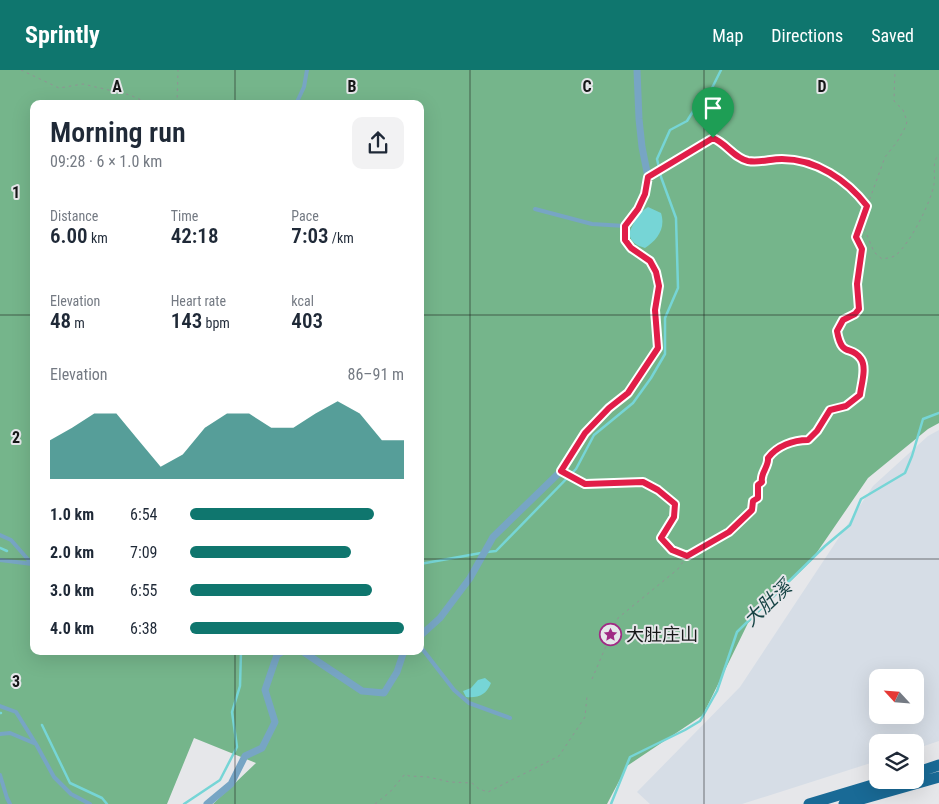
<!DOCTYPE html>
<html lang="en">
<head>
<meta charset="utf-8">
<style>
  :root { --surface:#fff; --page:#f2f2f3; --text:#1f2937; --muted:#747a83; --accent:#0f766e }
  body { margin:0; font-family:"Roboto Condensed","Noto Sans TC",sans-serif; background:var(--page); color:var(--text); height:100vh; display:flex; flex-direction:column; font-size:19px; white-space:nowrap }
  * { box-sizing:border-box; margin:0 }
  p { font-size:16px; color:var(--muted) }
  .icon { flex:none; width:28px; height:28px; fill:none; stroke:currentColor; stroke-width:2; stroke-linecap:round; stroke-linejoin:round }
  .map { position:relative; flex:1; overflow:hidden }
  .side { position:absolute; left:30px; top:30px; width:394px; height:555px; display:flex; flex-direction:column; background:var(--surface); border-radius:10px; box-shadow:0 5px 20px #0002 }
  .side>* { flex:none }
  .needle { width:32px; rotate:296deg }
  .fabs { position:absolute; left:869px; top:599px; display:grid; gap:10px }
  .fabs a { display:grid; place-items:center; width:55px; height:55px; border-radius:10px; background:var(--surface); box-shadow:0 5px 20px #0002; font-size:25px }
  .pin { position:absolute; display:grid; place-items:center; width:42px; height:42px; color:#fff; margin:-51px -21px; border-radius:50% 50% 50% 0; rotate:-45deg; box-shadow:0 0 5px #0007 }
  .pin .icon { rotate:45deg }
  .round { display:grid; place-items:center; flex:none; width:52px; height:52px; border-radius:10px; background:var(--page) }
  .overview { display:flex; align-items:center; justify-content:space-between; height:85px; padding:0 20px }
  h1 { font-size:28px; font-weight:600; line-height:38px }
  .metrics { display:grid; grid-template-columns:repeat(3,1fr); gap:8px; height:85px; padding:5px 20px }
  .metrics div { display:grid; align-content:center }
  .metrics b { font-size:21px; font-weight:600 }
  .metrics small { font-size:14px; font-weight:400 }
  .metrics p { font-size:14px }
  .chart { height:140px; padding:10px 20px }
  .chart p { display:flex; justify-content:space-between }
  .chart svg { width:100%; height:90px; margin-top:5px; fill:var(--accent); opacity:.7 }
  ul { padding:0 20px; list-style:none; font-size:16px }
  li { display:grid; grid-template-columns:80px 60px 1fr; align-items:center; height:38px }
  li i { height:12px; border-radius:6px; background:var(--accent) }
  header { display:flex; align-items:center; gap:30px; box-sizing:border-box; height:70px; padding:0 25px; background:var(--accent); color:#fff }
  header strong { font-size:24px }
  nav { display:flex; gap:28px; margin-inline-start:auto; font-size:18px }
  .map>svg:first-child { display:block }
  .built { fill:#d6dde6; fill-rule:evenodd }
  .forest { fill:#75b58b; fill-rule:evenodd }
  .water { fill:#76d5d6 }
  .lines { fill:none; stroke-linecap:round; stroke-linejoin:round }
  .stream { stroke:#76d5d6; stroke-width:2.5 }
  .path { stroke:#919294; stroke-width:1; stroke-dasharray:2.5 4; stroke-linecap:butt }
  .lane { stroke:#77a5c4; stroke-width:4 }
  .street { stroke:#77a5c4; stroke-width:7 }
  .primary { stroke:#196a96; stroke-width:11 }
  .route-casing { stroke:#fff; stroke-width:10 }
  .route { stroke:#e11d48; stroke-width:6 }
  .grid { fill:none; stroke:#161718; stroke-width:1; stroke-opacity:0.55 }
  .labels { text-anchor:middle; stroke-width:4; stroke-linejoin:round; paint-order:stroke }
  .poi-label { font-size:18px; fill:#161718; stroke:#e6e7ea; text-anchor:start }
  .water-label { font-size:19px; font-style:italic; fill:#164344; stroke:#e6e7ea }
  .grid-label { font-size:16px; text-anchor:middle; font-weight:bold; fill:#161718; stroke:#e6e7ea; stroke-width:4; stroke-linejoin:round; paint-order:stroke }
</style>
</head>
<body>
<header>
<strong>Sprintly</strong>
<nav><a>Map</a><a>Directions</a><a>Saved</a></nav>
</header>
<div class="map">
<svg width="939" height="734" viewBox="0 0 939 734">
  <rect width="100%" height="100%" fill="#e6e7ea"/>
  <path class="built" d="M939,360v311l-24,8v-7h-37l-1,19 -135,43h-92l-13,-12 103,-105 133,-201 55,-50zM878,608h37v37h-37z"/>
  <path class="forest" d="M0,0h939v353l-11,6 -60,49 -57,83 -63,62 -45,92 -76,51 -20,38h-394l43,-41 -62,-25 -27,66h-167zM34,34h386v547h-386z"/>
  <path class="water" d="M648,137l13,6c5,16 -4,27 -16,35 -10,-3 -14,-6 -16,-15l9,-19z
    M485,608l6,5c-5,12 -12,15 -25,14l-3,-6 8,-3 7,-8z"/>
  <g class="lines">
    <path class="stream" d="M0,478l7,3
      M487,482l9,-1 80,-82 18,-34 39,-32 18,-25 14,-24v-36l13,-30 -2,-70 -15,-41 -4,-18 13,-29 17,-9 15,-24 8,-5 11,-22
      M420,494l61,-11
      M0,643h1
      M42,655l28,58 32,15 5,6
      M184,734l36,-24 17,-33 -5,-35 8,-26 1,-35
      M611,734l19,-47 55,-27 15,-9 17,-30 20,-59 88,-86 25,-21 11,-26 44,-26 7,-17 11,-37 16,-6"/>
    <path class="path" d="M21,0l38,18 24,-4 47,11 20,9
      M177,34l1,-34
      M788,90c32,3 59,20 78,45
      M862,153l12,29 8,7c5,-1 10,-1 14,-4 15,-13 35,-53 38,-71 2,-11 -3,-21 5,-30
      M674,439l-1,8 -12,20 11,13 14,6
      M592,609l26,-61 60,-49 9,-13 42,-24 23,-22 1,-9 5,-3v-13l4,-3c-2,-9 7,-15 6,-25 9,-11 25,-17 40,-17l9,-9 13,-21 16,-4 14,-11 3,-20 -1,-15c-14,-14 -21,-6 -25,-29l6,-11 12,-6 4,-5 -2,-25 5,-35 -6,-12 29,-80 12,-15 9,-16 1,-5 -4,-11 -9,-9 1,-31
      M375,734l15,-12 15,-18 4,2 19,1 22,5 22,1 7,6 9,3 71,-36 26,-39 2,-21"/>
    <path class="lane" d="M296,34l8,-17 3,-17
      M648,107l65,-39c9,3 12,9 19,14 17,13 30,11 50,7
      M535,139l57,15 33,2
      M561,401l24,13 17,1 41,-3 15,7 17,15
      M0,465l11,5 21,24
      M0,490l32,4
      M420,576l34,44 15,13 41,15
      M0,636l16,6 20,32 18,33 17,17 19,10
      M0,664l10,-1 26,11
      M0,705l7,23 3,6"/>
    <path class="street" d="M420,566l20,-18 30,-40 23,-41 68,-66 24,-38 24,-25 19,-15 30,-46 -3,-37 4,-24 -3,-14 -6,-11 -19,-13 -6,-8v-14l14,-17 6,-15 3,-17 -6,-30 -3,-28 -2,-49
      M302,581l60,40 22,2 13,-21 7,-21
      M207,734l24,-20 14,-28 17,-8 13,-26 -10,-32 12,-35 6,-4"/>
    <path class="primary" d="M915,703l24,-8
      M809,734l80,-24
      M844,734l95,-27"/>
  </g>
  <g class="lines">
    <defs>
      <path id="route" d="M713,68c13,5 21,20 35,23 12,2 22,-2 34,-2 34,0 65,21 85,47l-11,31 6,12 -5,35 2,25 -4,5 -12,6 -6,11c5,28 14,13 24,28 6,9 0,26 -1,36l-14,11 -16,4 -13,21 -9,9c-15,0 -31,6 -40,18 1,9 -8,15 -6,24l-4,3v13l-5,3 -1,9 -23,22 -42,24 -15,-6 -11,-12 13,-21 1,-13 -17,-14 -15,-8 -58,2 -24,-13 24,-38 24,-25 19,-15 30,-45 -3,-38 4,-24 -3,-14 -6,-11 -19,-13 -6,-8v-14l13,-17 7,-15 3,-17z"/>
    </defs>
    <use href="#route" class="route-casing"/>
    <use href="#route" class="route"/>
  </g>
  <path class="grid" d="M235,0v34M470,0v734M704,0v734M0,245h34M420,245h519M0,489h34M420,489h519M235,581v153"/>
  <defs>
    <symbol id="sight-ring" viewBox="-11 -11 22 22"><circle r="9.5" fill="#e6e7ea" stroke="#a02a84" stroke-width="1.5"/><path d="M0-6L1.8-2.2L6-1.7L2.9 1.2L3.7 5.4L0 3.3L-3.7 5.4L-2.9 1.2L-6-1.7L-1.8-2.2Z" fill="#a02a84"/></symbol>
  </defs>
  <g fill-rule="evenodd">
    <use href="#sight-ring" x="598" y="552" width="25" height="25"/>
  </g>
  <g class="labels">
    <g class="poi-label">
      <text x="626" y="571">大肚庄山</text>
    </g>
    <g class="water-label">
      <text transform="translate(767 533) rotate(-43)" y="7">大肚溪</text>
    </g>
  </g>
  <g class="grid-label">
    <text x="117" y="22">A</text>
    <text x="352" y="22">B</text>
    <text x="587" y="22">C</text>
    <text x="822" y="22">D</text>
    <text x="16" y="128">1</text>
    <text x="16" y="373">2</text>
    <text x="16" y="617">3</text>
  </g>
</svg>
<div class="fabs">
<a><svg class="needle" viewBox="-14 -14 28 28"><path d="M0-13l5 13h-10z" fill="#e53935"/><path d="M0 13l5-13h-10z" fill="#747a83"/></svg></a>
<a><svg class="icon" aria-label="layers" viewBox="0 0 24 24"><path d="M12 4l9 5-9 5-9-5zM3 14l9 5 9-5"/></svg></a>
</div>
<div class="pin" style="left:713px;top:68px;background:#1e9e55"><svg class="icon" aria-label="arrive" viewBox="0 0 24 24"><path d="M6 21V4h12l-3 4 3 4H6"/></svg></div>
<section class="side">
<div class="overview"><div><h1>Morning run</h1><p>09:28 · 6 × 1.0 km</p></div><a class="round"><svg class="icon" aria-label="share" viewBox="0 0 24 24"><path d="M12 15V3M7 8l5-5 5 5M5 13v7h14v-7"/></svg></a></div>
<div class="metrics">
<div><p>Distance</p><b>6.00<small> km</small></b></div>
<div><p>Time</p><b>42:18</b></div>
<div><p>Pace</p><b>7:03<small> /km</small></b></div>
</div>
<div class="metrics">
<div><p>Elevation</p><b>48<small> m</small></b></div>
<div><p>Heart rate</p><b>143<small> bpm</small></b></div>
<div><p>kcal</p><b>403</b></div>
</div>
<div class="chart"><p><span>Elevation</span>86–91 m</p>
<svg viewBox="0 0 160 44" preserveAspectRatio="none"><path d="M0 44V25L10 19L20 12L30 12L40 25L50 38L60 32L70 19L80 12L90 12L100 19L110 19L120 12L130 6L140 12L150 25L160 25V44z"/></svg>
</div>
<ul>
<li><b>1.0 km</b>6:54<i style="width:86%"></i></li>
<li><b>2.0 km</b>7:09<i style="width:75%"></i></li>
<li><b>3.0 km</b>6:55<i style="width:85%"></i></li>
<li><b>4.0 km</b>6:38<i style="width:100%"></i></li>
</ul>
</section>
</div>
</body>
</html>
